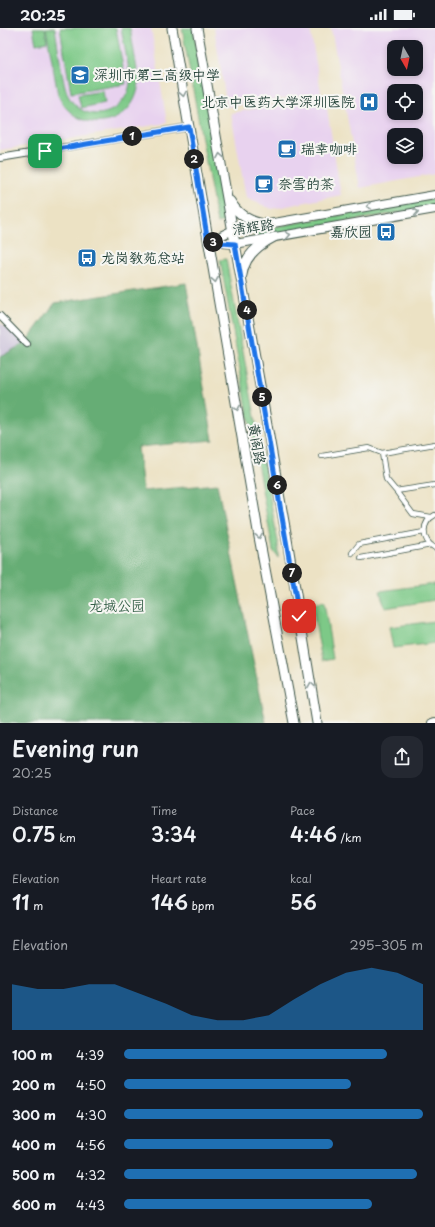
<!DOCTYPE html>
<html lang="en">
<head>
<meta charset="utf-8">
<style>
  :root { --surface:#171b24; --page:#242831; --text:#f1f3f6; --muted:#9ea1a6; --accent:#1f6fb2 }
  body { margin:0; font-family:"Playpen Sans","LXGW WenKai TC",sans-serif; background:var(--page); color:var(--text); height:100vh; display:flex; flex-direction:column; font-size:15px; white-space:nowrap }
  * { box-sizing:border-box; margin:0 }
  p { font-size:13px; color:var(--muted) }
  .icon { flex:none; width:22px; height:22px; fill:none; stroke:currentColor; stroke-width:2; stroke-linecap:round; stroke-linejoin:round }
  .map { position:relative; height:695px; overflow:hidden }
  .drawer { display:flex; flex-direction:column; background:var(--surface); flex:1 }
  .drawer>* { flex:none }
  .needle { width:26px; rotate:171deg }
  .buttons { position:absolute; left:387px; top:12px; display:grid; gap:8px }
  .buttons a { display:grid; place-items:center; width:36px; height:36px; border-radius:8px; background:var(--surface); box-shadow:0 2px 6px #0003; font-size:20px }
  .pin { position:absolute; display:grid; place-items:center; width:34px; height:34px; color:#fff; margin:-17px; border-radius:8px; box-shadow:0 2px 6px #0006 }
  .km { position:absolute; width:20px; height:20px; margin:-10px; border-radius:50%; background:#222; color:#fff; font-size:11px; line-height:20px; text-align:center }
  .round { display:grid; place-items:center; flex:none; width:42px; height:42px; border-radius:12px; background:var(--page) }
  .headline { display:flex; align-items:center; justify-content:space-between; height:68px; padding:0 12px }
  h1 { font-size:22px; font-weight:600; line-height:30px }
  .metrics { display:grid; grid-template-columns:repeat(3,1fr); gap:6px; height:68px; padding:4px 12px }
  .metrics div { display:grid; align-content:center }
  .metrics b { font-size:20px; font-weight:600 }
  .metrics small { font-size:11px; font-weight:400 }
  .metrics p { font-size:11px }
  .chart { height:112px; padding:8px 12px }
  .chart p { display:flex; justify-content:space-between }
  .chart svg { width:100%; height:72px; margin-top:4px; fill:var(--accent); opacity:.7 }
  ul { padding:0 12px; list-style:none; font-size:13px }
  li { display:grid; grid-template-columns:64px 48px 1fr; align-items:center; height:30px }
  li i { height:10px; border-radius:5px; background:var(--accent) }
  .status { display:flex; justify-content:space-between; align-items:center; height:28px; padding:0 20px; background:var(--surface); direction:ltr }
  .status svg { height:11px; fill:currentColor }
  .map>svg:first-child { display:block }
  .built { fill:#e8d2ef; fill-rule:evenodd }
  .industrial { fill:#c9bfd8 }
  .green { fill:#7dc987; stroke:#4e835e }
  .forest { fill:#66ad74; stroke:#427554 }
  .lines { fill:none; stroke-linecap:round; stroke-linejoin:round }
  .pedestrian-casing { stroke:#3e564a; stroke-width:6 }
  .minor-casing { stroke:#3e564a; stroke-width:8 }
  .tertiary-casing { stroke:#3e564a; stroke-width:10 }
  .secondary-casing { stroke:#3e564a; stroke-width:11 }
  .pedestrian { stroke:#fff; stroke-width:4.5 }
  .minor { stroke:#fff; stroke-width:6 }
  .tertiary { stroke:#fff; stroke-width:8 }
  .secondary { stroke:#fff; stroke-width:9 }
  .oneway { stroke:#8f9e9a }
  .route-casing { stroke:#fff; stroke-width:8 }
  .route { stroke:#1a73e8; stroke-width:5 }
  .labels { text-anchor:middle; stroke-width:4; stroke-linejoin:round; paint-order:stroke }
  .poi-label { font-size:14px; fill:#1f3d34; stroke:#f6f6f2; text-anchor:start }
  .street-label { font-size:14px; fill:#1f3d34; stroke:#f6f6f2 }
  .park-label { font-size:14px; fill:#366049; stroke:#f6f6f2 }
</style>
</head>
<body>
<div class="status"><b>20:25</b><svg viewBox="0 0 49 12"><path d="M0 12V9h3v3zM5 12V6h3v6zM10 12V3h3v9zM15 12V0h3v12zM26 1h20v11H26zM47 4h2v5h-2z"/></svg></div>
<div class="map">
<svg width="435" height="695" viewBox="0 0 435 695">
  <rect width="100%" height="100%" fill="#f6f6f2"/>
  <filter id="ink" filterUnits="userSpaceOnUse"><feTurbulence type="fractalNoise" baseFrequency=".025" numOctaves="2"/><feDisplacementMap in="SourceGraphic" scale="8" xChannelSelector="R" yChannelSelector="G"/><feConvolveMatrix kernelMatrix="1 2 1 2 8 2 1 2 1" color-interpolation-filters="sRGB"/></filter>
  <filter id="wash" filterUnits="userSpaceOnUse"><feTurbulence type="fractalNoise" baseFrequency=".012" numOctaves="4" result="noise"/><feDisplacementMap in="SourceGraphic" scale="16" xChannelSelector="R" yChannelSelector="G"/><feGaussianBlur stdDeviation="0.9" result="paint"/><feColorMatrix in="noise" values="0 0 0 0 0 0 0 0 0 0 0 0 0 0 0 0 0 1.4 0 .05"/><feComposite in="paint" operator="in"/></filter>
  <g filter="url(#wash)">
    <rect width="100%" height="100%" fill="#ece2c4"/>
    <path class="built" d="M0,0h151l16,95 -167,27z
      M214,0h96l11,64 -94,15z
      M331,0h104v146l-75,14zM394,19h22v22h-22zM394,63h22v22h-22zM394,107h22v22h-22z
      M325,68l16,99 -69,14 -26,-11 -15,-85z"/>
    <path class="industrial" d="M0,295l31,19 -31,20z"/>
    <path class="green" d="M33,0h12l2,14 -11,2z
      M46,0h9c3,16 7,59 15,71 21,30 63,11 60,-24l-9,-47h9l9,53c-3,47 -62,57 -81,14z
      M60,0h56l10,56 -55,9z
      M182,0h11l35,193 -11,2z
      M103,63l2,12 -24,5 -3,-13z
      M435,170v8l-181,32 -1,-7 42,-8z
      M226,231l52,283v16l-5,-8 -53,-290z
      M435,556v16l-50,8 -5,-17z
      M324,574l9,57 -11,2 -10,-57z
      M435,593v22l-42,5 -4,-21z"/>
    <path class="forest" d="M186,255l27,157 -75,7 5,44 74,-7 49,239h-266v-366l25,-14 30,-40z"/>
  </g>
  <g filter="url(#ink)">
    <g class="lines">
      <defs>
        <path id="pedestrian" d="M322,428l47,-8 13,5
          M396,463l-10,-12 -4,-26 53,-9
          M435,487c-14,7 -14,25 0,33
          M431,489l-18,-3 -17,-23 39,-6
          M352,525l7,-9 65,-12
          M361,530l70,-13"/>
        <path id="minor" d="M0,130l189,-31
          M0,288l27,28"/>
        <path id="tertiary" d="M208,214l25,-12 202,-35
          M209,214l26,2 200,-35
          M432,695l3,-1"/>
        <path id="secondary" d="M172,0l87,509 35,186
          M197,0l89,505 31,190
          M230,173c8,14 19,21 35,23
          M242,247c2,-18 16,-30 32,-38"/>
      </defs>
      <use href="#pedestrian" class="pedestrian-casing"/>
      <use href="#minor" class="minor-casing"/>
      <use href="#tertiary" class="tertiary-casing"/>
      <use href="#secondary" class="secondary-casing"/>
      <use href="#pedestrian" class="pedestrian"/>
      <use href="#minor" class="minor"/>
      <use href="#tertiary" class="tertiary"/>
      <use href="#secondary" class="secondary"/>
    </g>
    <defs><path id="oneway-chevron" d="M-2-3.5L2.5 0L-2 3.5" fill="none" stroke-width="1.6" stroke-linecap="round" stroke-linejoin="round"/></defs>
    <g class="oneway">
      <use href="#oneway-chevron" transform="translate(183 66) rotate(80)"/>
      <use href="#oneway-chevron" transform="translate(220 128) rotate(-100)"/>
      <use href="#oneway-chevron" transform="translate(369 178) rotate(170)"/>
      <use href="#oneway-chevron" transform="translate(416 184) rotate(-10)"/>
      <use href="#oneway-chevron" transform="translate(288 207) rotate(-10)"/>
      <use href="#oneway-chevron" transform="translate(215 252) rotate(80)"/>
      <use href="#oneway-chevron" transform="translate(237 380) rotate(80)"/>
      <use href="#oneway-chevron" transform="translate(259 508) rotate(80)"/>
      <use href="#oneway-chevron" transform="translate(311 657) rotate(-99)"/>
    </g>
  </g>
  <g class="lines" filter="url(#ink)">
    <defs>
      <path id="route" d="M45,123l144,-24 19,115 27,2 64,372"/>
    </defs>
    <use href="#route" class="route-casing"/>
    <use href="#route" class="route"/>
  </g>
  <defs>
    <symbol id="school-square" viewBox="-11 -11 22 22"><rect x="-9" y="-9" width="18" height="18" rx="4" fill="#1f6fb2" stroke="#f6f6f2"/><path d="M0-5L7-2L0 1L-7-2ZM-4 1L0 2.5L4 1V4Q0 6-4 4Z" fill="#fff"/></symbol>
    <symbol id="hospital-square" viewBox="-11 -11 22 22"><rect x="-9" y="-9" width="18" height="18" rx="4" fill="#1f6fb2" stroke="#f6f6f2"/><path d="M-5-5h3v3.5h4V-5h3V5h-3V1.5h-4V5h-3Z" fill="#fff"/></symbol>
    <symbol id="cafe-square" viewBox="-11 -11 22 22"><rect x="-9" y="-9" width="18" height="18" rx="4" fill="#1f6fb2" stroke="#f6f6f2"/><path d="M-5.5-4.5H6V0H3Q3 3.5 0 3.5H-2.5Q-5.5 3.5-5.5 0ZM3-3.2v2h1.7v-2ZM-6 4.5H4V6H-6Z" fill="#fff"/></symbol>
    <symbol id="bus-square" viewBox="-11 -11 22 22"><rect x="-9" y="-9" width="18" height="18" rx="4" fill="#1f6fb2" stroke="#f6f6f2"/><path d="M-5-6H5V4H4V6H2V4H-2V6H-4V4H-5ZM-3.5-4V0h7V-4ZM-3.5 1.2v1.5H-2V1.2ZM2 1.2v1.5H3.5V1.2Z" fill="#fff"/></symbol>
  </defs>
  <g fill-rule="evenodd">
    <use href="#school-square" x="69" y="36" width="22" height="22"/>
    <use href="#hospital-square" x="358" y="63" width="22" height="22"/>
    <use href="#cafe-square" x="276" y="110" width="22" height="22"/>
    <use href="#cafe-square" x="253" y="145" width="22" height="22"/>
    <use href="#bus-square" x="375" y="193" width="22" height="22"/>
    <use href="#bus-square" x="76" y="219" width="22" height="22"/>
  </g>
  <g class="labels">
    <g class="poi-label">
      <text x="94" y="52">深圳市第三高级中学</text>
      <text x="355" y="79" text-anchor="end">北京中医药大学深圳医院</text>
      <text x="301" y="126">瑞幸咖啡</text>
      <text x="278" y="161">奈雪的茶</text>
      <text x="372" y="209" text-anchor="end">嘉欣园</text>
      <text x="101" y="235">龙岗教苑总站</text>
    </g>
    <g class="street-label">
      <text transform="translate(253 199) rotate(-8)" y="5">清辉路</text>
      <text transform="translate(257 416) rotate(80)" y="5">黄阁路</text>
    </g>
    <g class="park-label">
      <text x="117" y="583">龙城公园</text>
    </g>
  </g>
</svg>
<div class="buttons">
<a><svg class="needle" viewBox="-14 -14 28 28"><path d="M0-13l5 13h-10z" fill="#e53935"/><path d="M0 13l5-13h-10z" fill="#9ea1a6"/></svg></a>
<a><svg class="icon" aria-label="locate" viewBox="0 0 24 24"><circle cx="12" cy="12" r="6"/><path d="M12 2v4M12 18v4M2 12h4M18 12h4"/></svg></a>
<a><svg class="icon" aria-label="layers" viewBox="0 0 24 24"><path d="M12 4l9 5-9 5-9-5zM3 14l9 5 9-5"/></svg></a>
</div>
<div class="pin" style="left:45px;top:123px;background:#1e9e55"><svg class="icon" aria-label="arrive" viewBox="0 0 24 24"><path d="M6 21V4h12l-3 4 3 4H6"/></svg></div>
<div class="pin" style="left:299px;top:588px;background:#d93025"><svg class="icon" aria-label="check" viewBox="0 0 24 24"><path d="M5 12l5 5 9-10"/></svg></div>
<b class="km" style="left:132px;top:108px">1</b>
<b class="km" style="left:194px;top:131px">2</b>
<b class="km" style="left:213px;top:214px">3</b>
<b class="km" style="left:247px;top:282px">4</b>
<b class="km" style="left:262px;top:369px">5</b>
<b class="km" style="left:277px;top:457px">6</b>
<b class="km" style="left:292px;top:545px">7</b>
</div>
<section class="drawer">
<div class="headline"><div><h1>Evening run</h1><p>20:25</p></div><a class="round"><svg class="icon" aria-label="share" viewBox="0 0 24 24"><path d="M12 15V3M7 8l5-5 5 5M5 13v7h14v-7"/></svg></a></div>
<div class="metrics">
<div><p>Distance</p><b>0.75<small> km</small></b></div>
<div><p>Time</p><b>3:34</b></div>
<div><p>Pace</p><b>4:46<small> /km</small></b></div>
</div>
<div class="metrics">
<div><p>Elevation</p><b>11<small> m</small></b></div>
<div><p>Heart rate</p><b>146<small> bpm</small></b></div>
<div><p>kcal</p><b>56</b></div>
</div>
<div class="chart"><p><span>Elevation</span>295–305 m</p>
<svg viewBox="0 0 160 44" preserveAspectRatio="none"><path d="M0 44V16L10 19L20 19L30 16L40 16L50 22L60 28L70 35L80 38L90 38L100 35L110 25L120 16L130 9L140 6L150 9L160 16V44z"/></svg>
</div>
<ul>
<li><b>100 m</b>4:39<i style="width:88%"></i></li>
<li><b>200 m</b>4:50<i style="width:76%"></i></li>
<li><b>300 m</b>4:30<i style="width:100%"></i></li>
<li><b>400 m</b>4:56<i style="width:70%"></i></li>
<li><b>500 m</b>4:32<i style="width:98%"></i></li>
<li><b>600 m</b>4:43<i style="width:83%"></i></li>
</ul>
</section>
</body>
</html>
